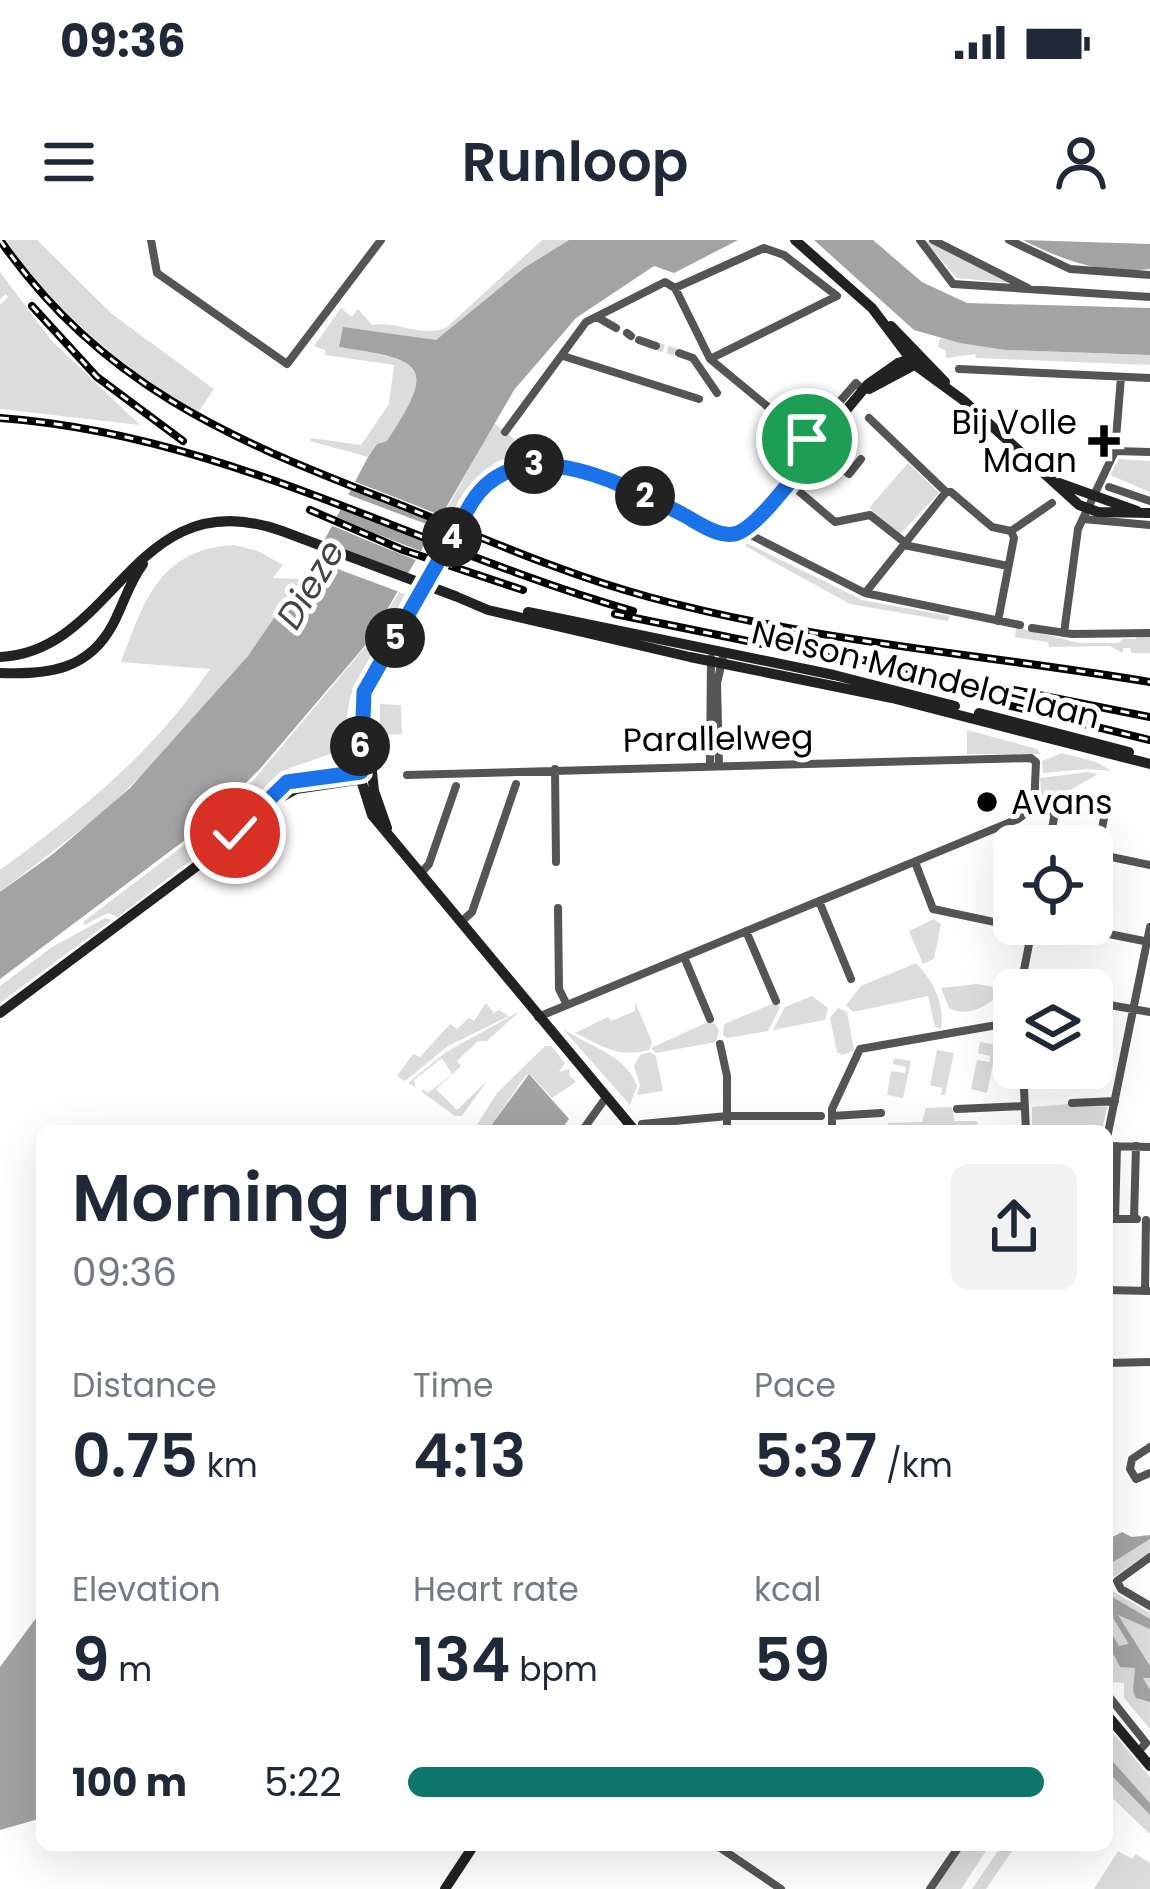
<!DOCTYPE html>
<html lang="en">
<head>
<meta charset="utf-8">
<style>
  :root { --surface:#fff; --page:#f2f2f3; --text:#1f2937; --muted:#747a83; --accent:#0f766e }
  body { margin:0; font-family:Poppins,sans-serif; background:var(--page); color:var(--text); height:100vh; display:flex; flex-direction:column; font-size:45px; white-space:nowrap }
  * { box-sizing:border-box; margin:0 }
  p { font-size:39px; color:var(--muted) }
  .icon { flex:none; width:66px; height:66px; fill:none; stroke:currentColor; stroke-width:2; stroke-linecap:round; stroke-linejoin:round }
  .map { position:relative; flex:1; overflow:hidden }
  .drawer { position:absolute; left:36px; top:885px; width:1077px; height:726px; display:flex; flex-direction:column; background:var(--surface); border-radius:18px; box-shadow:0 12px 48px #0002 }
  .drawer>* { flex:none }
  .tools { position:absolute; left:993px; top:585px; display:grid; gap:24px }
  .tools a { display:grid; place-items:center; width:120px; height:120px; border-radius:18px; background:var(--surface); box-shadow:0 12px 48px #0002; font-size:60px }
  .pin { position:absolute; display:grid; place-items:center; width:102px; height:102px; color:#fff; margin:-51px; border:6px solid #fff; border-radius:50%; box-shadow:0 3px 12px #0007 }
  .km { position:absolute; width:60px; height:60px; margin:-30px; border-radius:50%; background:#222; color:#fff; font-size:33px; line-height:60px; text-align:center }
  .round { display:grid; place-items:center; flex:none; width:126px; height:126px; border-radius:18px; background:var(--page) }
  .headline { display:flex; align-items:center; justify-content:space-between; height:204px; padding:0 36px }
  h1 { font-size:66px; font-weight:600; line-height:90px }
  .figures { display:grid; grid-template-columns:repeat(3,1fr); gap:18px; height:204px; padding:12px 36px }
  .figures div { display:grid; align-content:center }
  .figures b { font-size:60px; font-weight:600 }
  .figures small { font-size:33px; font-weight:400 }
  .figures p { font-size:33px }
  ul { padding:0 36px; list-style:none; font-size:39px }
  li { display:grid; grid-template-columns:192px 144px 1fr; align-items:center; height:90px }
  li i { height:30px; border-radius:15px; background:var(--accent) }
  .status { display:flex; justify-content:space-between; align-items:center; height:84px; padding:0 60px; background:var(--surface); direction:ltr }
  .status svg { height:33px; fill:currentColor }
  header { display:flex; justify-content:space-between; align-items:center; height:156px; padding:0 36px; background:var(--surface); font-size:54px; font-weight:600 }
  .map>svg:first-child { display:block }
  .green { fill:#dcdcdc }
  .water { fill:#a3a3a3 }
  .pier { fill:#fff }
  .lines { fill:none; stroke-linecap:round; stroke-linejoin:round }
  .street-tunnel { stroke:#d9d9d9; stroke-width:8; stroke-dasharray:8 4; stroke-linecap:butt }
  .street { stroke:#555; stroke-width:8 }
  .secondary { stroke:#222; stroke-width:10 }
  .rail-casing { stroke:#000; stroke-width:8 }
  .rail { stroke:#fff; stroke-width:3; stroke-dasharray:9; stroke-linecap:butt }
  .secondary-bridge { stroke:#222; stroke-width:10 }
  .route-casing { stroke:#fff; stroke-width:24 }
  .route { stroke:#1a73e8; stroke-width:15 }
  .poi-dot { fill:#000; stroke:#fff; stroke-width:4.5 }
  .labels { text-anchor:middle; stroke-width:10; stroke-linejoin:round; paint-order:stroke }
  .poi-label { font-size:33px; fill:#000; stroke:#fff; text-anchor:end }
  .street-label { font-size:33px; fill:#000; stroke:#fff }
  .water-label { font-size:36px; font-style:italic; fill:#444; stroke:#fff }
</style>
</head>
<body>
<div class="status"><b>09:36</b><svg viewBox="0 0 49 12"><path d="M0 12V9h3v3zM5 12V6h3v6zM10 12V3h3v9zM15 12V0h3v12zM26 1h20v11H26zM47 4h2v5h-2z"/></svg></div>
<header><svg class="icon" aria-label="menu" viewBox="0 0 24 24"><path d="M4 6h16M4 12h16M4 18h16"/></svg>Runloop<svg class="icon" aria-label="person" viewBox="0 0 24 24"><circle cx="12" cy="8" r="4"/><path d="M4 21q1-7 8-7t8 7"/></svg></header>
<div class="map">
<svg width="1150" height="1649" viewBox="0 0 1150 1649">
  <rect width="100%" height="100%" fill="#fff"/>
  <path class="green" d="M4,0h33l75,74 102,75 -17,25c-76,-47 -140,-102 -193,-174z
    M542,0h27l-45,28 -88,72 -96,7c84,14 97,17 47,95l-10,2 -9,13 -58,-16 1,-3 50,7 28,-41 5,-39 -69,-10v-5l-11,-4 27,-38 11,9 6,-8 14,16c27,-5 50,14 75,2z
    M924,0l96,44 -63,-6z
    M0,32l51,68 89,85 -140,-16v-104l8,-8 -2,-3 -6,5z
    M940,98l66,12 144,5v10l-174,-7 -1,-4 -29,4v-7l-8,-4z
    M494,183l37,30c-44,3 -62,30 -82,66l-6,-3z
    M1119,219l31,2v31l-40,-17z
    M908,223l31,30 -39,41 -31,-26z
    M747,303l115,57 88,16 -2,5 -98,-17 -105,-58z
    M234,305l24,6 25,14 -10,13 30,1 -55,77 -79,92 -64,63 -105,81v-22c80,-58 154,-118 210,-201l-89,-7c23,-60 38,-113 113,-117z
    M399,352l6,2 -26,51 -4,-2 1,7 -26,47 -8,53 -52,18 -86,82 -86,67 -10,-4 -23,12 -2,-3 109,-83 60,-57 118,-141z
    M1016,387l63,16h40l3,-4h14l1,-4h13v18h-19l-1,-5h-7v5l-14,-7 -60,1 -1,-5 -33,-5z
    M380,464l21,1 1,29 -22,1z
    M967,490l70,19 3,5h-73z
    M1062,513l34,9 16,9 -25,-2 -44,4 -1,-12z
    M1088,532l10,2 -33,19 -5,9 -11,-3 -2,7 -5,-2 -2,-26z
    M105,678l7,2 -112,83v-17l52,-39z
    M934,679l7,5 -7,35 -11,5 -14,-33z
    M916,723c17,18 29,40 25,66l-6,-2 -7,-31 -75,16 -7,-7 15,-19z
    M977,744l29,5c-15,15 -37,30 -57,19l-8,-20z
    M812,756l16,12 -3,12 -52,10 12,-23z
    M635,762l17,40 -3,8c-33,8 -46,-4 -74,-17l33,-16 3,4 24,-10z
    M486,763l8,10 5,-3 10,6 -61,30 -43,35 -8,-5 16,-22 7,3 30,-33 7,5 12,-11 5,3z
    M774,763l6,4 -12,24 -41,7 -4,-3 1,-11z
    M838,768l9,4 7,38 -11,5 -6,-3 -7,-34z
    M520,771l-33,30h-9l-21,20 4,5 -25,23 21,21 30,-29 -25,35h-7l-33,-24 1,-3 5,4 24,-19 -10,-16 -28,22 2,7 -8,-4 38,-31z
    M708,782l7,2 4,6 -3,12 -60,11 -5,-5z
    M562,788c26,19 63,25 75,58l-7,19z
    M980,802l17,3 -10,48 -16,-4 6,-29 13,2v-6l-12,-3z
    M545,806h6l14,17 -6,9 11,-3 -1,6 7,7 -24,16 -22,-24 -4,1 -39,56h-14l24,-38z
    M937,810l17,3 -9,42h-4l1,-7 -12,-3z
    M650,812l6,4 7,35 -26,4 3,-10 -6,-19 6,-11z
    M894,818l17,3 -8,37 -16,-3 4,-24 14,2 1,-6 -13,-3z
    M1097,862l10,5 -5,24h-70v-24z
    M952,867l2,14h23l1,10h-91l1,-8 34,-1 4,-14z
    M1150,1299v13l-38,26 -5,-4v-8z
    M1107,1348l43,25v116l-26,-31v-15l-11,-1 -6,-7z
    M1107,1486l43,51v26l-43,-48z
    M1107,1531l43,44v19l-43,-41z
    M964,1605h26l-29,44h-27z
    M1002,1605h14l-30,44h-14z
    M1118,1611l14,8 4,-5 14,9v26h-56z"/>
  <path class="water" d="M569,0h169l-64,33 -20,-7 -78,52 -62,72 -145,251 -110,129 -66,64 -193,145v-87l53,-38 77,-66 118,-132 67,-98 53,-101 9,-13 10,-3c51,-77 36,-81 -48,-94l4,-20 93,13 88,-72z
    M814,0h59l49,42 45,21 183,5v47l-144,-5 -46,-7 -46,-13z
    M1023,0l127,4v25c-47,6 -86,-8 -127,-29z
    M529,834l40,45 -9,12h-73z
    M1122,1292l10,5 18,-2v4l-43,27v-26z
    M1107,1354l43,25v10l-32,-14 32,51v12h-7l7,12v12l-14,-4 -3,-7 2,-23 -15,-1 -6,-12 -7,-2v-28l12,21 10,-2 -22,-36z
    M42,1370v208l-42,12v-163z
    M1107,1515l43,48v12l-43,-44z"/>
  <path class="pier" d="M348,239l95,37 6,2 -5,9 -100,-40z
    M341,252l96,36 5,2 -9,15 -99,-38z
    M330,274l39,17 59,23 -5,9 -57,-23 -40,-17z
    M318,299l97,37 -10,18 -97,-36z"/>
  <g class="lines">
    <path class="street-tunnel" d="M656,106l23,7"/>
    <path class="street" d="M151,0l6,33 130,91 94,-124
      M920,0l33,44 197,13
      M933,0l95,48
      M1009,0l61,29 80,6
      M675,48l89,-40 20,7 53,41 -127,63
      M675,48l35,71 139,115 12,-15
      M597,77l19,11
      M627,93l4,3
      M639,100l17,6
      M679,113l14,5 24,35
      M563,116l136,43
      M959,129l191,9
      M869,178l77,74h5l41,35 19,4
      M505,192l81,-110 79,-40 10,6
      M807,199l49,-56 7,7
      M1115,211l35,1
      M788,242l47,40 35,-7 33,26
      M1109,247l41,14
      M1083,279l67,6
      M743,291l122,62 155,32
      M1011,291l41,-28
      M904,305l104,21
      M866,352l80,-100
      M998,381l16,-83 -3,-7
      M1032,388l40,6 78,-1
      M1064,393l14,-104 37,-78 6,-74
      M719,525l-2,-82 7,-30
      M710,526l1,-108
      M555,529l1,93
      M407,535l624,-17 5,4 -2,45 -16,12 -480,198
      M1034,567l21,5 -6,34
      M1092,613l58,12
      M1097,614l10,-51
      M915,622l18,47 99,21
      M421,633l8,-9 27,-78
      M819,661l32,78
      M558,668l1,81 8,16
      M461,682l11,-10 44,-128
      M1059,684l90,18
      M746,691l30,70
      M684,717l26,62
      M1020,750l13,-66
      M1092,762l58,10
      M720,804l7,32v55
      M1023,828l3,63
      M1072,863l43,-2
      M957,869l68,-3
      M832,876l49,-3
      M642,884l86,-8h93
      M582,891l25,-35
      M832,891v-22l28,-60 154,-27
      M1107,898l43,-211
      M1107,906l43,1
      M1107,979h30
      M1115,979l2,-73
      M1134,979l2,-73
      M1107,1050l42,1
      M1145,1051l1,-71
      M1107,1123l43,-1
      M1150,1207l-18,12 -2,10 6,10 14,-6
      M1150,1317l-33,24 4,8 29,17
      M1107,1454l39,49 -8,9
      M716,1605l65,44
      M930,1649l30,-44"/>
    <path class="secondary" d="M795,0l77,68 43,57 48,35 116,105 19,7 52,1
      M891,86l54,56
      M869,149l47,-25
      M1059,243l78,28
      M455,356l33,14 202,47 202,41 258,66
      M528,372l306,63 121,31
      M0,417c117,-5 133,-179 282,-126
      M0,433c48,2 89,-3 113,-49 11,-21 16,-41 30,-60
      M979,473l150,39
      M367,483l7,68 13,37
      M272,562l24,-13 67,-10
      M0,773l205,-153 82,-78 58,-9 26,2
      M635,891l-263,-316 -11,-35 2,-88 109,-190 20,-24 29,-13 28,1 85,25 89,43 14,-1 14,-9 117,-140 30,-21 22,-7
      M1107,1475l43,51
      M445,1649l29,-44"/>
    <defs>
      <path id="rail" d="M0,0c101,144 227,198 385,259 87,34 174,74 264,98 164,45 334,57 501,85
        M32,66l65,71 86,64
        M0,178c225,16 419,132 633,193
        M310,270l93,40 120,40
        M615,374l236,48
        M838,415l312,62
        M999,463l151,37"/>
    </defs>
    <use href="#rail" class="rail-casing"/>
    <use href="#rail" class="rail"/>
    <path class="secondary-bridge" d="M282,291l173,65"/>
  </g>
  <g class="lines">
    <defs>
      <path id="route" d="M235,593l52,-51 74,-10 3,-80 108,-190c48,-74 150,-18 210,12 15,8 35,23 52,20 23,-4 67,-68 84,-87l-11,-8"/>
    </defs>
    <use href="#route" class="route-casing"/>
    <use href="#route" class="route"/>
  </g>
  <g class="poi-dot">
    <path d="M1098 183h12v12h12v12h-12v12h-12v-12h-12v-12h12z"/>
    <circle cx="987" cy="562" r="12"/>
  </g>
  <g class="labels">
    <g class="poi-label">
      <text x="1077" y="194">Bij Volle<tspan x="1077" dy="38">Maan</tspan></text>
      <text x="1011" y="574" text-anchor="start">Avans</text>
    </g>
    <g class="street-label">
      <text transform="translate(926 434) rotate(14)" y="12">Nelson Mandela-laan</text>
      <text transform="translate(718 498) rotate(-1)" y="12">Parallelweg</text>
    </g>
    <g class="water-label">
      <text transform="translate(310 344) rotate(-59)" y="13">Dieze</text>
    </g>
  </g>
</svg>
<div class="tools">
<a><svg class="icon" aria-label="locate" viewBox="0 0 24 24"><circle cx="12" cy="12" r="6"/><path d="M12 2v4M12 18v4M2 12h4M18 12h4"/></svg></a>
<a><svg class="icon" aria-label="layers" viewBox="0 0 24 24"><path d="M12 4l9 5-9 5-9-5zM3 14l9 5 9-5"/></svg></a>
</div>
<div class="pin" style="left:807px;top:199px;background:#1e9e55"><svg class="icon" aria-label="arrive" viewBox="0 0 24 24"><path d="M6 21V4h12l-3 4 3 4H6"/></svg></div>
<div class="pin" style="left:235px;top:593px;background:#d93025"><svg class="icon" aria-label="check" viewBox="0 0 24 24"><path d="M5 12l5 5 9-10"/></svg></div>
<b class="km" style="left:645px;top:256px">2</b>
<b class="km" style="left:534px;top:224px">3</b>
<b class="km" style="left:452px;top:297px">4</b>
<b class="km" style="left:395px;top:398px">5</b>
<b class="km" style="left:360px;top:506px">6</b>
<section class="drawer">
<div class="headline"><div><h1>Morning run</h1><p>09:36</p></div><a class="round"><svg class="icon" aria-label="share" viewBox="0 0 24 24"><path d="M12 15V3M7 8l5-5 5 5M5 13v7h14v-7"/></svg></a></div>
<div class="figures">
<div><p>Distance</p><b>0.75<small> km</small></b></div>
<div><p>Time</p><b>4:13</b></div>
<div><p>Pace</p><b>5:37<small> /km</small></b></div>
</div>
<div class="figures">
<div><p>Elevation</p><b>9<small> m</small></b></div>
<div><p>Heart rate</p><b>134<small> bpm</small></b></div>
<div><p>kcal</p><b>59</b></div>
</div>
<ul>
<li><b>100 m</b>5:22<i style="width:95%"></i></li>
</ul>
</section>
</div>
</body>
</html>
